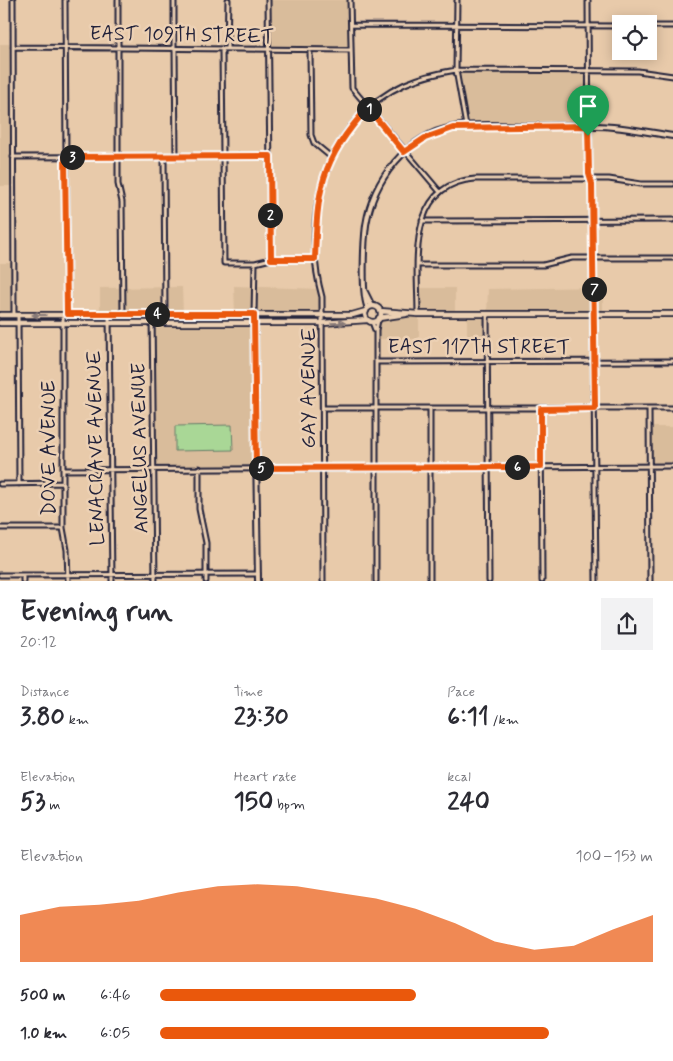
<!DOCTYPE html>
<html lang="en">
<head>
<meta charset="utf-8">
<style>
  :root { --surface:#fff; --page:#f2f2f3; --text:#2b2b33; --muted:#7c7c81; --accent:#ea580c }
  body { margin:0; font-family:Mynerve,sans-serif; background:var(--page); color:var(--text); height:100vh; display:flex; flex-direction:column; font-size:19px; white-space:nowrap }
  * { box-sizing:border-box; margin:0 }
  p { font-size:16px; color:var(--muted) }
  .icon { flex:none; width:28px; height:28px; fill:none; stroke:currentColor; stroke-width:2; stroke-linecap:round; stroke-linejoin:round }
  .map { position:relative; height:581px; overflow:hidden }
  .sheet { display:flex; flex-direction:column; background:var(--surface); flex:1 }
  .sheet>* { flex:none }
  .tools { position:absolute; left:612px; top:15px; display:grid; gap:10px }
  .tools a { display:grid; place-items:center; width:45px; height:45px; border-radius:0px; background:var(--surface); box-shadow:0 2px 12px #0003; font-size:25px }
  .pin { position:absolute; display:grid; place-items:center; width:42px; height:42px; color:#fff; margin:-51px -21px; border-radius:50% 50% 50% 0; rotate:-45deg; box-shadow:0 0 5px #0007 }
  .pin .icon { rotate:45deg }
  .km { position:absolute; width:25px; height:25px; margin:-12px; border-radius:50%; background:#222; color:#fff; font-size:14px; line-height:25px; text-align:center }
  .round { display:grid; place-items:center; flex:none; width:52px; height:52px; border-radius:0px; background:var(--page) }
  .overview { display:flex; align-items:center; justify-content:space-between; height:85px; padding:0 20px }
  h1 { font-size:28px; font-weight:700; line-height:38px }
  .metrics { display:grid; grid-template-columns:repeat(3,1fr); gap:8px; height:85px; padding:5px 20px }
  .metrics div { display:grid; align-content:center }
  .metrics b { font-size:25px; font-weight:700 }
  .metrics small { font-size:14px; font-weight:400 }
  .metrics p { font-size:14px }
  .chart { height:140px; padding:10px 20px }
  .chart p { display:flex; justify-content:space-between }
  .chart svg { width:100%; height:90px; margin-top:5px; fill:var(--accent); opacity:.7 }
  ul { padding:0 20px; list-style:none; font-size:16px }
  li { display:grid; grid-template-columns:80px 60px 1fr; align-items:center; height:38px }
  li i { height:12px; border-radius:6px; background:var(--accent) }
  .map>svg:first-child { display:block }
  .built { fill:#d9bc9b }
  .green { fill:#a9d796; stroke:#667c68 }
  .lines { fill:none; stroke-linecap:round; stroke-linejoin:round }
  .minor-casing { stroke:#22223b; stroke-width:7 }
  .tertiary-casing { stroke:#22223b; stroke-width:8 }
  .secondary-casing { stroke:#22223b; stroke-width:8 }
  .minor { stroke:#ecd0b3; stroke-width:3 }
  .tertiary { stroke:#ecd0b3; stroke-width:4 }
  .secondary { stroke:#ecd0b3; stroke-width:4.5 }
  .oneway { fill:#877977 }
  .route-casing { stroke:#fff; stroke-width:10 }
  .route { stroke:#ea580c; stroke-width:6 }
  .labels { text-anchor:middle; stroke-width:5; stroke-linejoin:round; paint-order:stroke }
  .street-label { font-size:20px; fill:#22223b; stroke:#ecd0b3 }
</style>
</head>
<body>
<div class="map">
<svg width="673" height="581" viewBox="0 0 673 581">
  <rect width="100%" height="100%" fill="#e8caaa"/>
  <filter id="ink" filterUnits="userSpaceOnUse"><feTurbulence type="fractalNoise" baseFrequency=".02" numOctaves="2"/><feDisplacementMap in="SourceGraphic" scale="10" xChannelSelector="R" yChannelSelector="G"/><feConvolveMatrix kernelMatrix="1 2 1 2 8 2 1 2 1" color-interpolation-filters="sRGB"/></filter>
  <g filter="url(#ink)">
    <path class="built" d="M271,0h76l1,46h-78z
      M0,44h13l1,142h-14z
      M456,70l133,1 -1,55h-122z
      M0,263h14v52h-14z
      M234,286l86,3 3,25h-88z
      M182,287l1,27h-83v-26z
      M603,287v27h-115v22h-21v-22h20l1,-25z
      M419,288h36v26h-36v25h-43l3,-21 39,-4z
      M152,323h103l1,145 -102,1z
      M649,427h24v39h-23z"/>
    <path class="green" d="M232,425l1,25 -58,1v-25z"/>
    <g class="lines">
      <defs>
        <path id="minor" d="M13,0l1,315
          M65,0l2,314
          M118,0v184l4,18 1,112
          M268,0l3,259
          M350,0l2,88 88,104
          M457,0l-1,70 10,56
          M588,0l1,174 3,10 4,397
          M351,25l270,1
          M649,26h24
          M13,47l338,3
          M174,49v-49
          M175,49l1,108
          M222,49l2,214h31l16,-4h44
          M227,49l1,-49
          M310,50l1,85 3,8 17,14
          M13,157l256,-1
          M164,157l1,157
          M422,221l251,-1
          M419,265h124l29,-7h101
          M152,314l3,267
          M254,314l1,-51
          M418,314c0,-49 -13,-130 57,-135h134l32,5h32
          M487,314l2,267
          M18,315l1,169
          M63,315v213l4,22 1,31
          M109,315l3,266
          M372,322l3,8
          M376,362l297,-1
          M324,408h349
          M430,408v173
          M649,408l1,173
          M541,409l1,172
          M199,468v41l7,34v38
          M63,470l610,-4
          M0,484l63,-1
          M0,528h63
          M0,575l258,-1
          M23,575v6
          M323,581l-1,-284c-22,-79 3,-177 83,-213 16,-7 33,-11 51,-14l182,1 35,5
          M376,581v-251l2,-10"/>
        <path id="tertiary" d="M365,292l7,14
          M368,308c-7,-12 -4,-67 -2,-83 7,-45 41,-90 88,-98 26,-4 54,-1 79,-1 27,0 54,-2 80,1 20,2 40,6 60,9
          M254,314l4,267"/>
        <path id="secondary" d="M365 314a8 8 0 1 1 16 0a8 8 0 1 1-16 0Z
          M380,311l38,3h255
          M0,315h352l14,-4
          M379,318l27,-4
          M0,323h323l44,-3"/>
      </defs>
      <use href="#minor" class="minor-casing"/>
      <use href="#tertiary" class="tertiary-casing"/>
      <use href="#secondary" class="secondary-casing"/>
      <use href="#minor" class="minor"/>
      <use href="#tertiary" class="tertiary"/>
      <use href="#secondary" class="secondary"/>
    </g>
    <defs><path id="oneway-solid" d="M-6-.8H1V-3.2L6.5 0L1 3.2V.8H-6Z" transform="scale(1.25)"/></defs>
    <g class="oneway">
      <use href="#oneway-solid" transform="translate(39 315) rotate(180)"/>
      <use href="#oneway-solid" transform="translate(338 323) rotate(-2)"/>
    </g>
  </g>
  <g class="lines" filter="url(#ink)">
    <defs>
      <path id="route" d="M368,108l36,44 21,-14 28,-10 135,-2 1,48 3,10 3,224 -54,1v58l-285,1 -2,-154h-187l-2,-157 205,-1 1,103h44c2,-67 5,-100 53,-151z"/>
    </defs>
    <use href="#route" class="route-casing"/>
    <use href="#route" class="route"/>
  </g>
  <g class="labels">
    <g class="street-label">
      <text transform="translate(182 34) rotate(1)" y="7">EAST 109TH STREET</text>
      <text x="479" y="353">EAST 117TH STREET</text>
      <text transform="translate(308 388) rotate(-90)" y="7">GAY AVENUE</text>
      <text transform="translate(48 448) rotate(-90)" y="7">DOVE AVENUE</text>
      <text transform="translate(95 448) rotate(-91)" y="7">LENACRAVE AVENUE</text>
      <text transform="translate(139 448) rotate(-91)" y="7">ANGELUS AVENUE</text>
    </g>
  </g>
</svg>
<div class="tools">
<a><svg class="icon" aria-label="locate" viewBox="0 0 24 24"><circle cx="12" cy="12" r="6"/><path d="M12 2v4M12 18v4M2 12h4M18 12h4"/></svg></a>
</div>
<div class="pin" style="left:588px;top:136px;background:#1e9e55"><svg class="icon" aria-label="arrive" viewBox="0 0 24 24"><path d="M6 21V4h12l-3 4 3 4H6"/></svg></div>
<b class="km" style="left:369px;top:109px">1</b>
<b class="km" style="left:270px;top:215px">2</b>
<b class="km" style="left:72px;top:157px">3</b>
<b class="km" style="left:157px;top:314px">4</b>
<b class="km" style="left:261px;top:468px">5</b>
<b class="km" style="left:517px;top:467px">6</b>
<b class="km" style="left:594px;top:289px">7</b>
</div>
<section class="sheet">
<div class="overview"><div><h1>Evening run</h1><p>20:12</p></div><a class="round"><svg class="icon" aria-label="share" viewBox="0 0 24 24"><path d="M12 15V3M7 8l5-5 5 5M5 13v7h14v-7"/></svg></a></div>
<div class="metrics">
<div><p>Distance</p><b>3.80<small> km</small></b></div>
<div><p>Time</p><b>23:30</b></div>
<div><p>Pace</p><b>6:11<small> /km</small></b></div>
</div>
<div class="metrics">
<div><p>Elevation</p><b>53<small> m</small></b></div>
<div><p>Heart rate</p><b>150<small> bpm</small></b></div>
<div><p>kcal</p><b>240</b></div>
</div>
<div class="chart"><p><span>Elevation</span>100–153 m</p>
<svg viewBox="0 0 160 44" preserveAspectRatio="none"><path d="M0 44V21L10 17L20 16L30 14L40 10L50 7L60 6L70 7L80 10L90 13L100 18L110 25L120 34L130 38L140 36L150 28L160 21V44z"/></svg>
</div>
<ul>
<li><b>500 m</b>6:46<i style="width:52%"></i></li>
<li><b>1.0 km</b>6:05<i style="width:79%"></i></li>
</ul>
</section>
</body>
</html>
